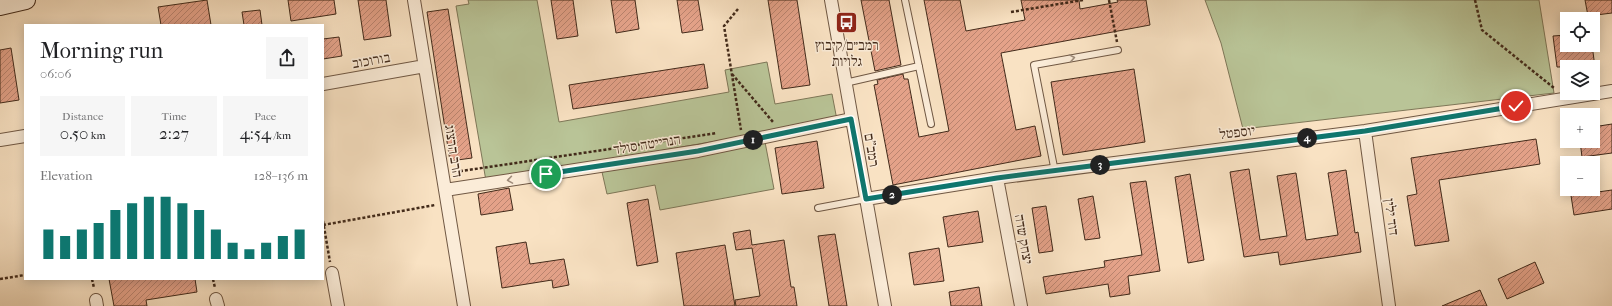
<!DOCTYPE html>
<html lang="en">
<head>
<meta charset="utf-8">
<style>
  :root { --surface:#fff; --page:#f6f6f6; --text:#202124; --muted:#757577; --accent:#0f766e }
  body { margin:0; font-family:"IM FELL French Canon","Frank Ruhl Libre",serif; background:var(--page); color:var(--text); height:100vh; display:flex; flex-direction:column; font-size:15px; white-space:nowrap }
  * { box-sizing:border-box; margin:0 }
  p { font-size:13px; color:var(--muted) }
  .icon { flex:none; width:22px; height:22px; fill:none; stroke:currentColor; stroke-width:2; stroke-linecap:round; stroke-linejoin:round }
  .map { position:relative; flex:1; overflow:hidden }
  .sheet { position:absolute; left:24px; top:24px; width:300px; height:256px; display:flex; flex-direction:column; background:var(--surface); border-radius:0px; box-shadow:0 2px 10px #0003 }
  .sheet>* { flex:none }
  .fabs { position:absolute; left:1560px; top:12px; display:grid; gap:8px }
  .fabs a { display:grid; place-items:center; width:40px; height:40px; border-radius:0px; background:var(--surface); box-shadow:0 2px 10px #0003; font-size:20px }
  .pin { position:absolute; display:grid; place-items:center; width:34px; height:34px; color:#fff; margin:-17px; border:2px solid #fff; border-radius:50%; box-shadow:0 1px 4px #0007 }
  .km { position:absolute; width:20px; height:20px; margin:-10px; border-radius:50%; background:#222; color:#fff; font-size:11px; line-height:20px; text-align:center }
  .round { display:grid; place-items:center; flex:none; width:42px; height:42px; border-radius:0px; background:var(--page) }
  .overview { display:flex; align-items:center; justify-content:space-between; height:68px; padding:0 16px }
  h1 { font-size:22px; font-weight:600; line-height:30px }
  .metrics { display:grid; grid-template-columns:repeat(3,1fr); gap:6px; height:68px; padding:4px 16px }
  .metrics div { display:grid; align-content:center; border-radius:0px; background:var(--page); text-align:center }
  .metrics b { font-size:17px; font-weight:600 }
  .metrics small { font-size:11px; font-weight:400 }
  .metrics p { font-size:11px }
  .chart { height:112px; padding:8px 16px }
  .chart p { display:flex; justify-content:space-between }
  .chart svg { width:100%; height:72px; margin-top:4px; stroke:var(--accent); stroke-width:6 }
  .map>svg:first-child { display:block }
  .green { fill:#b9c497; stroke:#7e7758 }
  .building { fill:url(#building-hatch); stroke:#422a1a }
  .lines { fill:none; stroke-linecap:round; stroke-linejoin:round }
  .lane-casing { stroke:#705844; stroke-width:8 }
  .street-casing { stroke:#705844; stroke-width:14 }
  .secondary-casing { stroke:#422a1a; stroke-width:20 }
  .path { stroke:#422a1a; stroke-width:2.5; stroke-dasharray:3 2; stroke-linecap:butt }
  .lane { stroke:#fbecd8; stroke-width:6 }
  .street { stroke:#fbecd8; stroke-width:12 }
  .secondary { stroke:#fbecd8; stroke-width:18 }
  .oneway { stroke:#9e8b79 }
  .route-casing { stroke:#fff; stroke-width:8 }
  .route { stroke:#0f766e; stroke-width:5 }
  .labels { text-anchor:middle; stroke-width:3; stroke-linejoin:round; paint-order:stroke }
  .poi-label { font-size:14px; fill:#422a1a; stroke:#fbecd8 }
  .street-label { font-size:14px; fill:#422a1a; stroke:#fbecd8 }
</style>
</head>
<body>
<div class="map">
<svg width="1612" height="306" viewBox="0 0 1612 306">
  <defs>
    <pattern id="building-hatch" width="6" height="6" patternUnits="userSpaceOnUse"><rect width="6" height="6" fill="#e4a289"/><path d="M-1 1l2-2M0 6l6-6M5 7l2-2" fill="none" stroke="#ba846f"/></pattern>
  </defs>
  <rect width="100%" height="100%" fill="#f9e2c3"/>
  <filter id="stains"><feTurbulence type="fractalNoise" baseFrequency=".005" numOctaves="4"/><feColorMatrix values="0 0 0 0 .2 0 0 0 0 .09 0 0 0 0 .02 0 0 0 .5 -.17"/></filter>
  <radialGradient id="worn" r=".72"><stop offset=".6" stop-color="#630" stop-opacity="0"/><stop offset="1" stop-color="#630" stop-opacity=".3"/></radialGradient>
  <path class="green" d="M468,0h69l22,122 170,-30 -4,-22 42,-8 8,42 57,-10 5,26 -351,61 -30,-175 13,-2z
    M1205,0h334l15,93 -311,36 -22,-86z
    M765,142l9,47 -114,21 -5,-25 -48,9 -5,-22z"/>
  <path class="building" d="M207,0l4,25h-50l-3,-18z
    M288,0h46l2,14 -45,7z
    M358,0h28l5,36 -27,4z
    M551,0h22l5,36 -21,3z
    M611,0h24l4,29 -23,4z
    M677,0h21l5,30 -21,3z
    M768,0h29l13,85 -28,4z
    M861,0h28l12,65 -26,6z
    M924,0h36l6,31 59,-11 -4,-20h58l1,9 38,-7 -1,-2h29l4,25 -149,28 15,77 19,-4 6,30 -148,29 -19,-100 4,-1 -1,-4 26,-6 1,5h4l11,58 30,-6z
    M1585,0h27v13l-24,3z
    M448,9l24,149 -22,3 -23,-149z
    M260,10l2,15h-18l-2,-13z
    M1567,35v10h25l3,22h-38l-4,-31z
    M339,37l3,19 -19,3v-20z
    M11,48l8,52 -19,3v-53z
    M704,64l4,24 -135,21 -4,-24z
    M1134,69l11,73 -82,13 -12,-73z
    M1612,124v29l-30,4 -2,-16h13v-14z
    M1536,139l4,25 -101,16 10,61 -34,5 -8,-50 10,-2 -6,-36z
    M817,141l7,47 -42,6 -7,-46z
    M1249,169l11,71 27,-4 -10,-60 19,-3 10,67 32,-5 -10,-62 18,-3 9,63 3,-1 3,20 -81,13 -2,-13 -34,5 -14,-85z
    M1190,174l14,86 -16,3 -13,-86z
    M1146,181l14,90 -32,5 2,18 -20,3 -2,-13 -62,10 -3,-17 62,-10 -1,-6 38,-6 -12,-72z
    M509,188l4,22 -32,5 -3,-21z
    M1570,189h21v4l21,-3v19l-38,6z
    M1093,196l7,42 -15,2 -7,-41z
    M648,199l10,63 -21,4 -10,-63z
    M1046,206l7,45 -14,2 -7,-45z
    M978,211l5,31 -35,5 -5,-30z
    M750,230l2,15 32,-5 7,47h3l3,19h-61l-1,-6 25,-4 -8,-48 -16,2 -3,-17z
    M835,234l12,72h-18l-11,-70z
    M526,242l4,22 34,-5 5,26 -16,3 -1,-8 -50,8 -6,-41z
    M725,245l10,61h-51l-8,-53z
    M939,248l5,33 -30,4 -5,-32z
    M1535,262l9,21 -37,16 -9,-20z
    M109,279h86l2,13 -51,8 1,6h-33z
    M979,287l3,19h-31l-2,-14z
    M1480,290l7,16h-45z"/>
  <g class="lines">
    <defs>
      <path id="lane" d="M905,0l26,124
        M845,83l74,-17
        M1055,172l-21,-107 84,-15
        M818,208l48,-9"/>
      <path id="street" d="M414,0l50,306
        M831,0l54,306
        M323,84l102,-18
        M1365,131l24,175
        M0,140l25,-4
        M997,178l24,128
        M445,190l253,-39 153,-32
        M866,199l131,-21 368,-47 247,-40
        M332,273l6,33
        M216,299l2,7
        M96,300l1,6"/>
      <path id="secondary" d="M0,6l26,-6"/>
    </defs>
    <use href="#lane" class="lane-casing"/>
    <use href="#street" class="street-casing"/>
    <use href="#secondary" class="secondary-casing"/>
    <path class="path" d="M1109,0l8,42
      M1475,0l7,30 72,58
      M738,9l-14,17 17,104
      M1011,12l72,-12
      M732,74l41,48
      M455,172l262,-39
      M323,221l7,41
      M323,225l112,-20
      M0,279l25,-4
      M92,279l2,9
      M213,279l2,9"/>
    <use href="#lane" class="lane"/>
    <use href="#street" class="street"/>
    <use href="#secondary" class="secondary"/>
  </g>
  <defs><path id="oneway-chevron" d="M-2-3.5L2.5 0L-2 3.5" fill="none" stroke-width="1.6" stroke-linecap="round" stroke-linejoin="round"/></defs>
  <g class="oneway">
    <use href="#oneway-chevron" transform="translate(1072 58) rotate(-10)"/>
    <use href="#oneway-chevron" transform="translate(510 180) rotate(171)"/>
  </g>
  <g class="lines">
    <defs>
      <path id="route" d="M546,174l152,-23 153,-32 15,80 131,-21 368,-47 151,-25"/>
    </defs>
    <use href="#route" class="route-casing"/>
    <use href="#route" class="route"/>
  </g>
  <defs>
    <symbol id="bus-square" viewBox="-11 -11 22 22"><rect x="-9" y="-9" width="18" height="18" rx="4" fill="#8f2418" stroke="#fbecd8"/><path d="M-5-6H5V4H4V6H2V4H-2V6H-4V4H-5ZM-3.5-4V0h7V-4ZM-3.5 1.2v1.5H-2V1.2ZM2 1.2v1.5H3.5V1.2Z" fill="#fff"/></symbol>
  </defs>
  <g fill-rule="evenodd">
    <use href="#bus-square" x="834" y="10" width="25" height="25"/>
  </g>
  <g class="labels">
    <g class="poi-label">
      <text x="847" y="50">רמב״ם/קיבוץ<tspan x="847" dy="16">גלויות</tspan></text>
    </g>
    <g class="street-label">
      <text transform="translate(371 60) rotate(-10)" y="5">בורוכוב</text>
      <text transform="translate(1237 132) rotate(-7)" y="5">יוספטל</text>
      <text transform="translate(647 144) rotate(-9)" y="5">הנרייטה סולד</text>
      <text transform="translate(872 150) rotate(80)" y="5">רמב"ם</text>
      <text transform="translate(454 151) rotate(81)" y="5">הרב הרצוג</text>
      <text transform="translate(1392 217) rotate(82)" y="5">דוד ילין</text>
      <text transform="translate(1024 239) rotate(80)" y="5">יצחק שדה</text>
    </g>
  </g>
  <rect width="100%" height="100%" filter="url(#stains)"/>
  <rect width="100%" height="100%" fill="url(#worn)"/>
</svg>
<div class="fabs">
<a><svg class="icon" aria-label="locate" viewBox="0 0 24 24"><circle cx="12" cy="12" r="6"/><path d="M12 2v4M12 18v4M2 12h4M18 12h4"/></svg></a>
<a><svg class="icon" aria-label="layers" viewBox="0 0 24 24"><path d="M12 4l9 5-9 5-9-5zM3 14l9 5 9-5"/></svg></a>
<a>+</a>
<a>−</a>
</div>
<div class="pin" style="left:546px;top:174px;background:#1e9e55"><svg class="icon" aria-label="arrive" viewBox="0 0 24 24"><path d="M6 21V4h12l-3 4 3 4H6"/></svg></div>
<div class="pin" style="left:1516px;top:106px;background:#d93025"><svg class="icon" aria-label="check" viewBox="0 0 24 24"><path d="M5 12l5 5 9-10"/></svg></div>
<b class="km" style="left:753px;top:140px">1</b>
<b class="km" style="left:892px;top:195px">2</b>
<b class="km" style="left:1100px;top:165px">3</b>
<b class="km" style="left:1307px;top:138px">4</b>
<section class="sheet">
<div class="overview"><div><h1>Morning run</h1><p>06:06</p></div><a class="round"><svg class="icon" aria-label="share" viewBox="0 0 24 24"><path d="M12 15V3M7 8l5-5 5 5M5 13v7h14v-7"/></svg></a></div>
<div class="metrics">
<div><p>Distance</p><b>0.50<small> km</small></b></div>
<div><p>Time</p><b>2:27</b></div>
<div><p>Pace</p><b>4:54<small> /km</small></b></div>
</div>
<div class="chart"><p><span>Elevation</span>128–136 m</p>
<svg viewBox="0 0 160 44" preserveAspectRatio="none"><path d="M5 44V26M15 44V30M25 44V26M35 44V22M45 44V14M55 44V10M65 44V6M75 44V6M85 44V10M95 44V14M105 44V26M115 44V34M125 44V38M135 44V34M145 44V30M155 44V26"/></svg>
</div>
</section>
</div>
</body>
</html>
